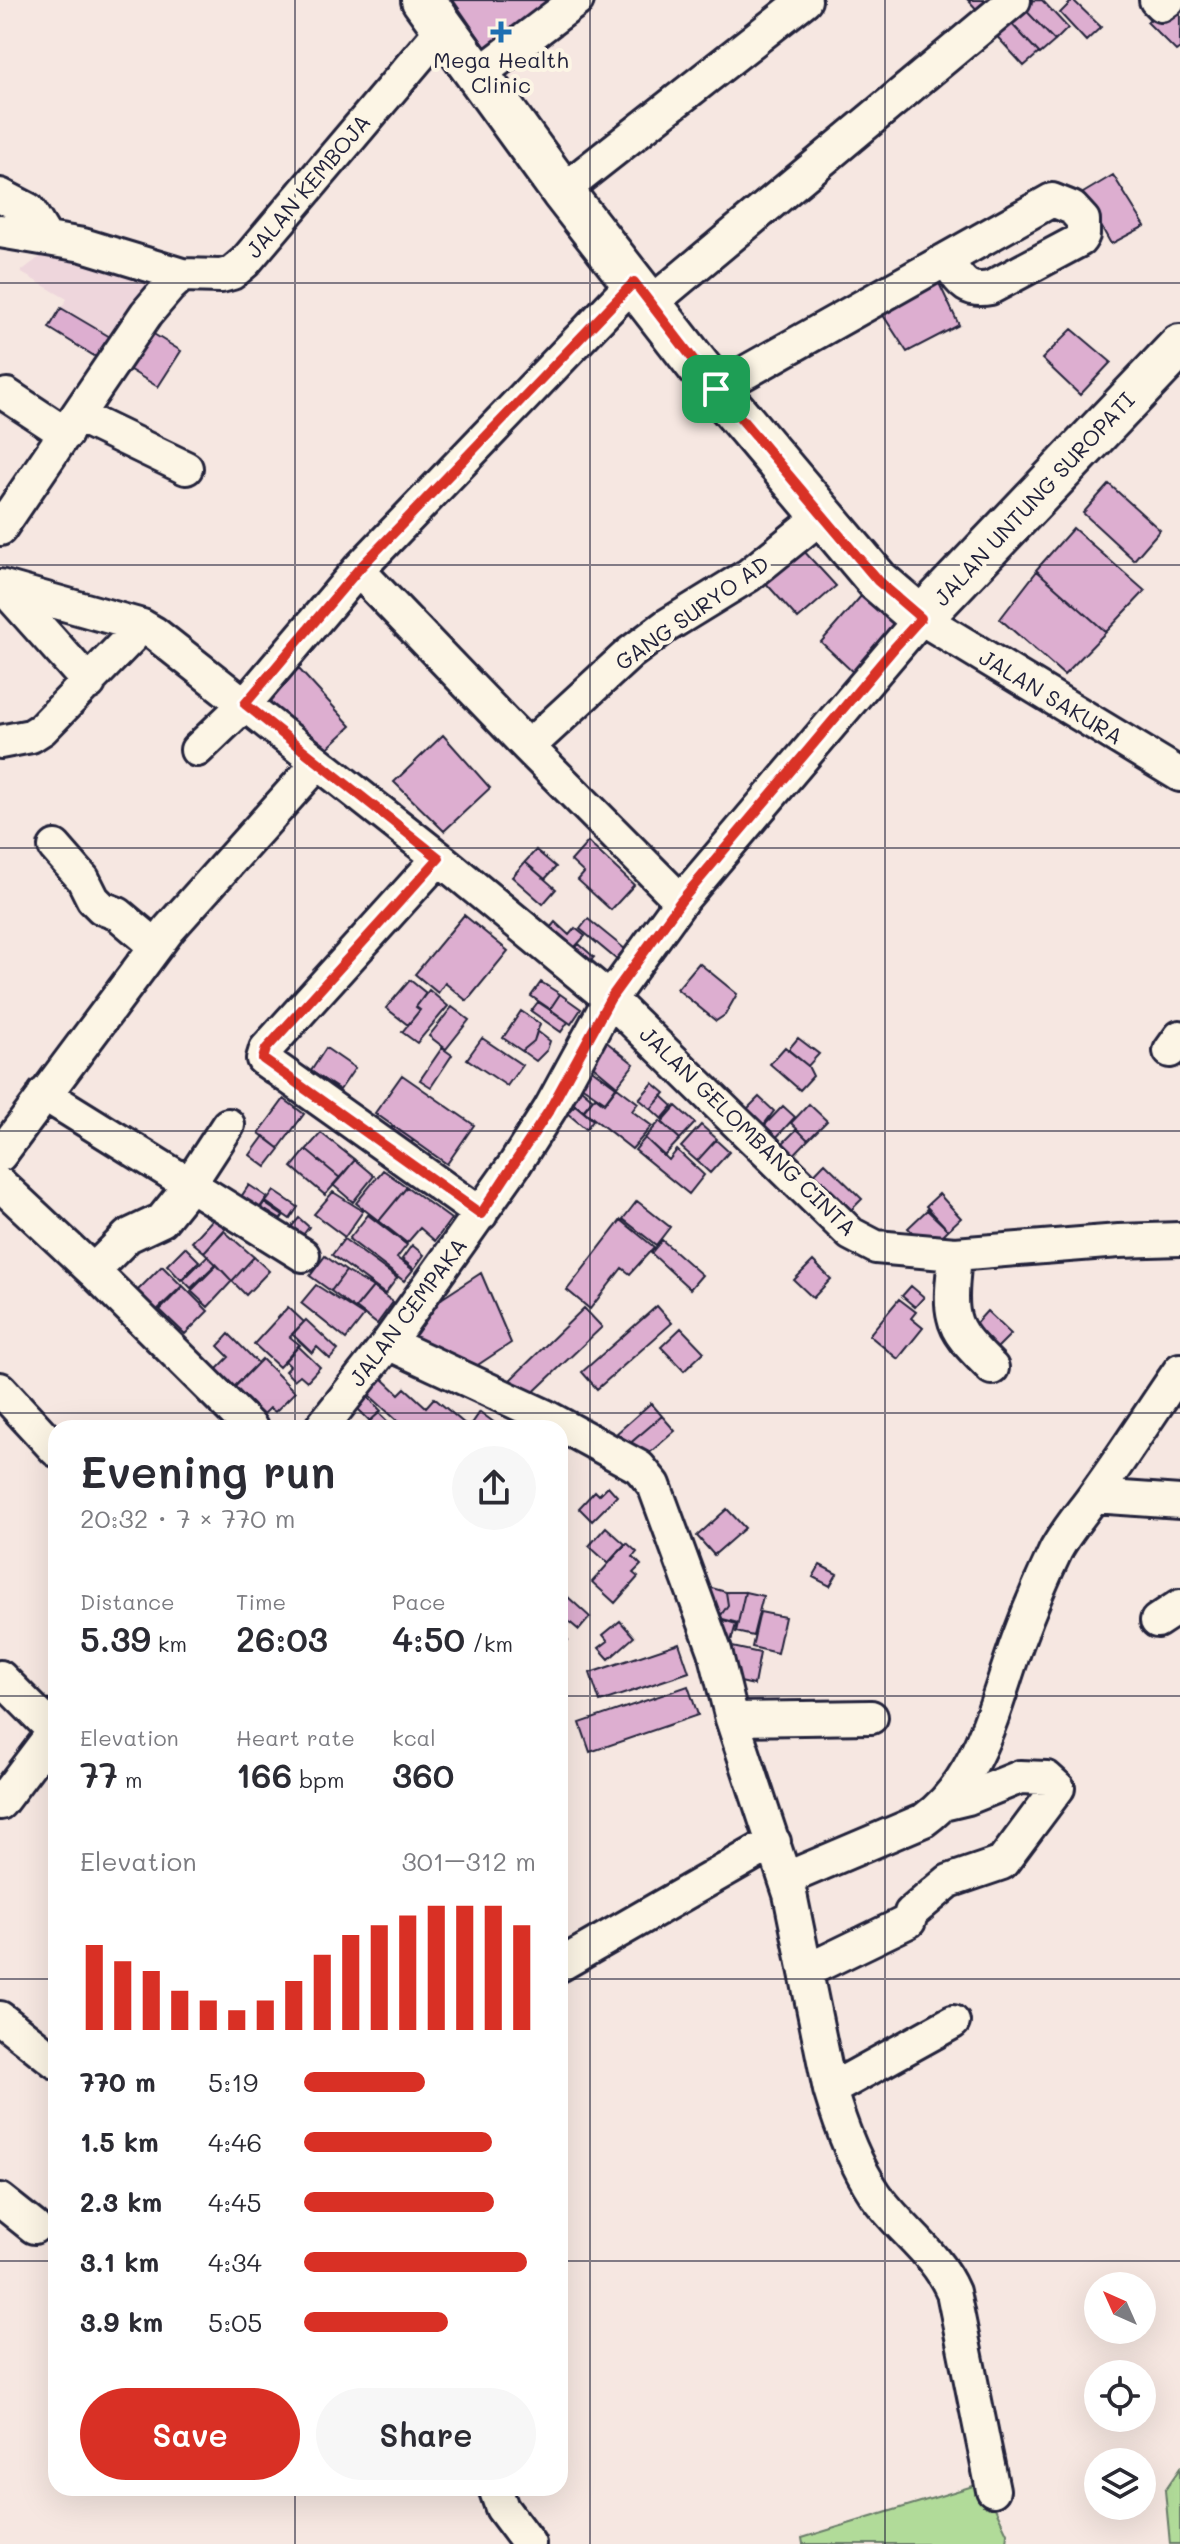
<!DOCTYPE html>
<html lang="en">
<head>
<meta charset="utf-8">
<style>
  :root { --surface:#fff; --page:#f7f7f7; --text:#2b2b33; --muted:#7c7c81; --accent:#d93025 }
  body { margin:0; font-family:Mali,sans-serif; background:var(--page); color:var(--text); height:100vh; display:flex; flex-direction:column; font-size:30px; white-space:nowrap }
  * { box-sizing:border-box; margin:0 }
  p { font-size:26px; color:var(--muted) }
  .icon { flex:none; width:44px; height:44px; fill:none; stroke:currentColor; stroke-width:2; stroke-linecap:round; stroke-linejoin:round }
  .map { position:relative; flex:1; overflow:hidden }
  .side { position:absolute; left:48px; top:1420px; width:520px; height:1076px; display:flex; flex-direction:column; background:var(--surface); border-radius:24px; box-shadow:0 8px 32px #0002 }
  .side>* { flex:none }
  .needle { width:52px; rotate:315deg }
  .buttons { position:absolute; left:1084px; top:2272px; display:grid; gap:16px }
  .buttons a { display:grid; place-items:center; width:72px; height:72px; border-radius:50%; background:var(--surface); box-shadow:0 8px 32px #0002; font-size:40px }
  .pin { position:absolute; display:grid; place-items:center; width:68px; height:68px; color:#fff; margin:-34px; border-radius:16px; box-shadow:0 4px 12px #0006 }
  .round { display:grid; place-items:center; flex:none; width:84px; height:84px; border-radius:42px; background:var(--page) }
  .head { display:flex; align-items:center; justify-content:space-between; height:136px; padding:0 32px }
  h1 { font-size:44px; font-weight:600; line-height:60px }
  .figures { display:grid; grid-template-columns:repeat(3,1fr); gap:12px; height:136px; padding:8px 32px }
  .figures div { display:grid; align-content:center }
  .figures b { font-size:34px; font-weight:600 }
  .figures small { font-size:22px; font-weight:400 }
  .figures p { font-size:22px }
  .chart { height:224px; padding:16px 32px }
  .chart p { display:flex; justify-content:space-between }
  .chart svg { width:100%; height:144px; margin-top:8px; stroke:var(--accent); stroke-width:6 }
  .primary-button { display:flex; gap:16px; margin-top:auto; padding:16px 32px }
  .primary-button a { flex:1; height:92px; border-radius:48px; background:var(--accent); color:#fff; font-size:32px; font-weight:600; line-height:92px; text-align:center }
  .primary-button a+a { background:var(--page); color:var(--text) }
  ul { padding:0 32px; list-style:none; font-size:26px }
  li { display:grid; grid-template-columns:128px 96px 1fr; align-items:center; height:60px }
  li i { height:20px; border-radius:10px; background:var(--accent) }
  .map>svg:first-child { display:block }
  .built { fill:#eed6dc }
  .green { fill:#b1db99; stroke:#6a7e6a; stroke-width:2 }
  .building { fill:#ddaed0; stroke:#22223b; stroke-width:2 }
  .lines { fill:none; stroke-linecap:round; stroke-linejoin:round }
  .minor-casing { stroke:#22223b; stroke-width:38 }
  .major-casing { stroke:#22223b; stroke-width:48 }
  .minor { stroke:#fcf5e5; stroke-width:32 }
  .major { stroke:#fcf5e5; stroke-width:42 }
  .route-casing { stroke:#fff; stroke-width:16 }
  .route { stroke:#d93025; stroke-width:10 }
  .grid { fill:none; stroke:#22223b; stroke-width:2; stroke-opacity:0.55 }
  .poi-dot { fill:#1f6fb2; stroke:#fcf5e5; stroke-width:3 }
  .labels { text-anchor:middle; stroke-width:8; stroke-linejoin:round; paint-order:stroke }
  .poi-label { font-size:22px; fill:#22223b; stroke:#fcf5e5 }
  .street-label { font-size:22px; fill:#22223b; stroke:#fcf5e5 }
</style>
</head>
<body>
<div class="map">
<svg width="1180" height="2544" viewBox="0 0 1180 2544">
  <rect width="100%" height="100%" fill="#f6e7e1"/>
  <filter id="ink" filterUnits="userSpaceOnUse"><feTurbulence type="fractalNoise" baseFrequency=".0125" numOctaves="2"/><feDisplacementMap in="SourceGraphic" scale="16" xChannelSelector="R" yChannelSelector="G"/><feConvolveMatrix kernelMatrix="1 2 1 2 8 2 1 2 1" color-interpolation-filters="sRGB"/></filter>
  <g filter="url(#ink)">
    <path class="built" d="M45,253l41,6 80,23 -57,83 -60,-37 18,-29 -47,-27z"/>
    <path class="green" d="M1180,2468v76h-10l-5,-54z
      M983,2483l24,50 -1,11h-203l-1,-6z"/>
    <path class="building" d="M453,0h103l-63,58z
      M968,0h29l-16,14z
      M1016,0l39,41 -15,13 -39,-42z
      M1042,0l26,28 -13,13 -38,-40z
      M1073,0l28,27 -15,14 -26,-28z
      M1168,1l12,12v35l-4,3 -29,-29z
      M1006,18l33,35 -15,13 -32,-35z
      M1113,175l32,51 -34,18 -28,-51z
      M937,279l22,46 -52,27 -26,-40z
      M61,308l61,36 -13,21 -60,-37z
      M1072,329l39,33 -31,33 -38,-36z
      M152,333l29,18 -23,36 -36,-22z
      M1109,484l51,46 -26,30 -51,-47z
      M1073,528l72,63 -39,41 -70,-62z
      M802,549l34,37 -38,33 -34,-38z
      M1037,571l69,61 -42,43 -64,-56z
      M862,595l37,33 -41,49 -37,-35z
      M298,668l53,58 -33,31 -55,-52z
      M443,735l47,53 -46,43 -50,-49z
      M588,842l46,43 -23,25 -33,-30 6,-7 -13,-12z
      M536,850l20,17 -11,12 -20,-17z
      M525,862l31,27 -13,15 -31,-27z
      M464,915l44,36 -41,50 -22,-18 -7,10 -23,-19z
      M588,919l37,30 -9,10 -36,-30z
      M555,922l14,13 6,-7 10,8 -21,23 -23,-20z
      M579,944l15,13 -14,16 -16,-14z
      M699,963l38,31 -12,21 -9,6 -39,-32z
      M410,980l16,13 -10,14 4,3 -12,15 -22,-17z
      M541,982l19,12 -10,15 -19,-13z
      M429,990l19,16 -31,37 -15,-11 18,-22 -4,-3z
      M560,994l21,15 -10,15 -21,-15z
      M538,1002l30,20 -7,10 -30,-21z
      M452,1007l17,13 -23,29 -17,-13z
      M521,1011l19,13 -6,17 -12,10 -19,-13z
      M537,1031l13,10 -3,9 -11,11 -14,-10 12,-10z
      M482,1038l40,27 -15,21 -40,-27z
      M798,1038l21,16 -11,12 -20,-16z
      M604,1040l30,24 -17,22 -30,-25z
      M785,1047l23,19 5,10 -13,14 -30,-26z
      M326,1048l29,20 -15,22 -29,-19z
      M442,1048l10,7 -21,32 -11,-7z
      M585,1064l31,23 -11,15 -33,-22z
      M402,1075l72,50 -27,39 -72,-51z
      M653,1083l12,10 -14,16 -12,-10z
      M575,1084l18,15 -10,12 -18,-15z
      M617,1087l21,16 -6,8 20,15 -20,23 -48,-38 11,-14 9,7z
      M662,1096l11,10 -11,13 -11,-10z
      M759,1097l15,14 -9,12 -16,10 -13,-13z
      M284,1099l20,15 -25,34 -20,-15z
      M809,1104l18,17 -19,19 -17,-17z
      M575,1105l18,15 -7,9 -19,-16z
      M676,1106l19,17 -15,16 -18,-17z
      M783,1106l12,11 -21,23 -13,-11z
      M660,1121l20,18 -16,17 -19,-18z
      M701,1125l16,14 -20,22 -16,-14z
      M393,1126l20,14 -12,17 -24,-18z
      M797,1129l11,11 -25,26 -12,-11z
      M321,1133l34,27 -15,18 -34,-28z
      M264,1136l16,13 -14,18 -16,-12z
      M645,1138l24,22 8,-10 27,25 -15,19 -54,-44z
      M716,1140l13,12 -19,21 -13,-12z
      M306,1150l34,28 -15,17 -33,-28z
      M355,1160l19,16 -21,26 -20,-17z
      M825,1163l37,36 -22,22 -37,-35z
      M383,1170l24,17 -28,34 -23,-18z
      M249,1185l18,12 -16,24 -18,-12z
      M407,1187l44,32 -16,22 -15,-13 -13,15 -28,-22z
      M274,1191l24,16 -8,12 -24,-17z
      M333,1192l30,19 -18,26 -31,-23z
      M939,1194l22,24 -13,12 -22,-24z
      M637,1201l33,26 -14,18 -33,-26z
      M264,1203l19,13 -12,17 -19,-13z
      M927,1210l21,20 -19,19 -21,-21z
      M368,1215l39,30 -10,13 16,12 -9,11 -55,-42z
      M215,1217l11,11 -22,24 -12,-10z
      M299,1218l10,9 -12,16 -12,-9z
      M621,1220l33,27 -24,27 -8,-6 -32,41 -23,-19z
      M224,1231l30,26 -22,24 -28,-29z
      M344,1239l53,39 -12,16 -53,-39z
      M662,1240l40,35 -12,14 -39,-36z
      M412,1245l12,10 -10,14 -12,-10z
      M185,1247l14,14 -18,19 -14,-15z
      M207,1256l9,8 -25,24 -8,-8z
      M325,1256l21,15 -15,20 -21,-15z
      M254,1257l15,14 -23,24 -14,-14z
      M813,1261l18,18 -18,19 -19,-18z
      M217,1265l15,16 -24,26 -17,-16z
      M162,1266l20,20 -27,26 -20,-19z
      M346,1271l27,16 -18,22 -24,-18z
      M481,1273l30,70 -50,33 -59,-30 21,-22 -5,-10z
      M316,1285l48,31 -18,23 -45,-36z
      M183,1286l25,25 -23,23 -25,-24z
      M911,1286l13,11 -9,10 -13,-11z
      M373,1287l20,15 -16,22 -21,-16z
      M899,1299l17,13 -5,6 12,10 -25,31 -29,-24z
      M657,1306l15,17 -75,66 -15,-17z
      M288,1307l16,15 -14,15 10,8 -21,22 -25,-23z
      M584,1308l18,19 -78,74 -17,-18z
      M987,1311l24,23 -19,19 -23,-22z
      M306,1320l32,30 -8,9 -13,-12 -5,6 -20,-19z
      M681,1328l23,24 -20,19 -23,-24z
      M229,1334l29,29 -28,29 -18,-18 17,-17 -11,-11z
      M298,1346l22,21 -13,14 -7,-6 -6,5 -9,-9 5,-5 -5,-5z
      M262,1359l33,33 -20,20 -5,-4 -7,7 -29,-28z
      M382,1378l17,16 6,-6 21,19 8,-9 32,27 -2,3h-59l-37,-34z
      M366,1395l15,16 -11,10 -15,-15z
      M651,1403l11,13 -34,29 -11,-12z
      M480,1412l19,14 -1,2h-29z
      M379,1413l15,15h-30l6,-7z
      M662,1416l13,15 -35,30 -13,-15z
      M608,1486l9,10 -25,25 -13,-13 16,-17 4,4z
      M727,1509l18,19 -31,27 -17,-19z
      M606,1527l19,17 -17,19 -19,-17z
      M627,1543l10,9 -4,5 8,8 -8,8 5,4 -23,26 -23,-21z
      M820,1565l17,9 -7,12 -17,-9z
      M691,1582l35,10 2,13 -9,13z
      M726,1592h19l-7,31 -19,-5 9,-13z
      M745,1592l18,4 -10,40 -17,-4z
      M568,1597l22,20 -11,13 -19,-16v-7z
      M760,1612l25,5 -8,36 -25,-6z
      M702,1613l34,11 -6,21z
      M620,1621l14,16 -25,22 -10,-11 9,-7 -5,-6z
      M560,1633l8,7 -7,8 -1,-1z
      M679,1643l10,29 -89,30 -10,-29z
      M714,1643l46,10 -6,32 -32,-7z
      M688,1686l10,29 -108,37 -10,-29z"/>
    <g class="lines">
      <defs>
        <path id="minor" d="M1156,0l5,5 7,-5
          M478,75l99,-75
          M562,191l243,-191
          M0,195l29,15 17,28
          M0,231l83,14 99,30 39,1 11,-3 13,-11 199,-235
          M650,304l364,-304
          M716,389l336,-189 20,8 11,12v15l-3,5 -90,48c-26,5 -30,-9 -44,-28
          M7,395l59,39
          M78,416l108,52
          M0,529l146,-215 23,-27 13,-12
          M358,570l170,177 153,154
          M0,586l142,40 12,7 285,225 171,141 241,235 25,13 79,7 164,-13 61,-2
          M3,587l86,96
          M0,742l31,-6 11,-7 100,-103
          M528,747l102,-94 36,-27 83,-51 74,-60
          M197,750l48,-46 113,-134 276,-288
          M55,847l28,32 10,20 9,9 16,6 38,32
          M439,858l-173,191 -3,10 218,155
          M1170,1051l10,-14
          M44,1094l259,161
          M0,1155l169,-226 149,-166
          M0,1184l93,87 158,157
          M955,1254c-1,20 -6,44 -1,63 4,20 25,37 38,51
          M93,1271l35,-35 34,-16 21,-26 45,-69
          M388,1343l157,73 94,51 15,18 61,166 17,68 58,175 40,196c10,34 25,74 45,104 24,35 61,58 78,98l40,198
          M0,1389l56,61
          M321,1428l67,-85 127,-179 35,-55 60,-110 71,-98 240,-283 259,157
          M1094,1496l86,6
          M1157,1621l23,-15
          M0,1677l54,54
          M732,1719l139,-2
          M0,1803l56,-74
          M785,1879l139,-59c57,-41 71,-118 94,-180 11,-30 24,-61 38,-90 11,-20 25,-36 38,-54 30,-41 57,-84 86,-126
          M560,1965l214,-123
          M806,1971l103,-50 2,-8 38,-32 53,-18 56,-75 -11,-10 -27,-1 -52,21 -25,6
          M0,2018l56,44
          M830,2090l123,-68
          M0,2200l34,27
          M495,2488l7,20 27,36"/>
        <path id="major" d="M423,0l139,191 154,198 162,192 43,37 259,-272"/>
      </defs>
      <use href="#minor" class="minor-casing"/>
      <use href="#major" class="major-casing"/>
      <use href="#minor" class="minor"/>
      <use href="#major" class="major"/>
    </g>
  </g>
  <g class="lines" filter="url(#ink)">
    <defs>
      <path id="route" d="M634,282l82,107 162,192 43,37 -26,29 -214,254 -71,98 -60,110 -69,105 -218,-155 3,-10 173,-191 -194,-154 113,-134z"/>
    </defs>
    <use href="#route" class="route-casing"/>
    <use href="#route" class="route"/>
  </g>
  <path class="grid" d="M295,0v1428M590,0v2544M885,0v2544M0,283h1180M0,565h1180M0,848h1180M0,1131h1180M0,1413h1180M0,1696h56M560,1696h620M0,1979h56M560,1979h620M0,2261h56M560,2261h620M295,2488v56"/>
  <path class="poi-dot" d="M497 20h8v8h8v8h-8v8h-8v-8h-8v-8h8z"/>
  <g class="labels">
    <g class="poi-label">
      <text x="501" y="68">Mega Health<tspan x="501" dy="25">Clinic</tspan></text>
    </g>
    <g class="street-label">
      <text transform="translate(308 186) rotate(-50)" y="8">JALAN KEMBOJA</text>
      <text transform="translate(1034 499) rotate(-47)" y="8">JALAN UNTUNG SUROPATI</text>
      <text transform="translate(692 613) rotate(-35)" y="8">GANG SURYO AD</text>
      <text transform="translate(1051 697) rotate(31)" y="8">JALAN SAKURA</text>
      <text transform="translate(748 1131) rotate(44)" y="8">JALAN GELOMBANG CINTA</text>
      <text transform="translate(408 1312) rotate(-53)" y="8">JALAN CEMPAKA</text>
    </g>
  </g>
</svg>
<div class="buttons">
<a><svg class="needle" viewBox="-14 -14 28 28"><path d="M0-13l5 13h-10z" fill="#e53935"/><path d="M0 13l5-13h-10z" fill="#7c7c81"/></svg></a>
<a><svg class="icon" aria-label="locate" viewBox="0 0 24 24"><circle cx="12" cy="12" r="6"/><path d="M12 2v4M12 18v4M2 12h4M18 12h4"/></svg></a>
<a><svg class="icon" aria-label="layers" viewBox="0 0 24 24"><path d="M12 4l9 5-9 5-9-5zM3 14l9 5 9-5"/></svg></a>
</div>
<div class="pin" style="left:716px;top:389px;background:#1e9e55"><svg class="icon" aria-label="arrive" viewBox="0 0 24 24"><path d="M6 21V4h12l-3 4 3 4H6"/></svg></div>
<section class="side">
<div class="head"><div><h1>Evening run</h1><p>20:32 · 7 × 770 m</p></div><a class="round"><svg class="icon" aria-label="share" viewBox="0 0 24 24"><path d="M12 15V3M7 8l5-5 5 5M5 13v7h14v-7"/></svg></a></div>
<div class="figures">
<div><p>Distance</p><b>5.39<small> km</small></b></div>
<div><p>Time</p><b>26:03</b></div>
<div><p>Pace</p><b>4:50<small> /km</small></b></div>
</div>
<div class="figures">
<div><p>Elevation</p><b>77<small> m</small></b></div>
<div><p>Heart rate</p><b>166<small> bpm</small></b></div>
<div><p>kcal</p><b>360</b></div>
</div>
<div class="chart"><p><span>Elevation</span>301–312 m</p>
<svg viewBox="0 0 160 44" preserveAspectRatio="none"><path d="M5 44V18M15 44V23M25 44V26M35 44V32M45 44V35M55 44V38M65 44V35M75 44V29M85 44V21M95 44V15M105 44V12M115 44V9M125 44V6M135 44V6M145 44V6M155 44V12"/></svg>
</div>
<ul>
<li><b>770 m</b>5:19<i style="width:52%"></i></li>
<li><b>1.5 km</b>4:46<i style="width:81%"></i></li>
<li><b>2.3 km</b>4:45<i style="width:82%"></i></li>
<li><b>3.1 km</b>4:34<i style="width:96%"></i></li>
<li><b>3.9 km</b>5:05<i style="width:62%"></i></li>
</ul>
<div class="primary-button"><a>Save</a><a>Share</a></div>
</section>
</div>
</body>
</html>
